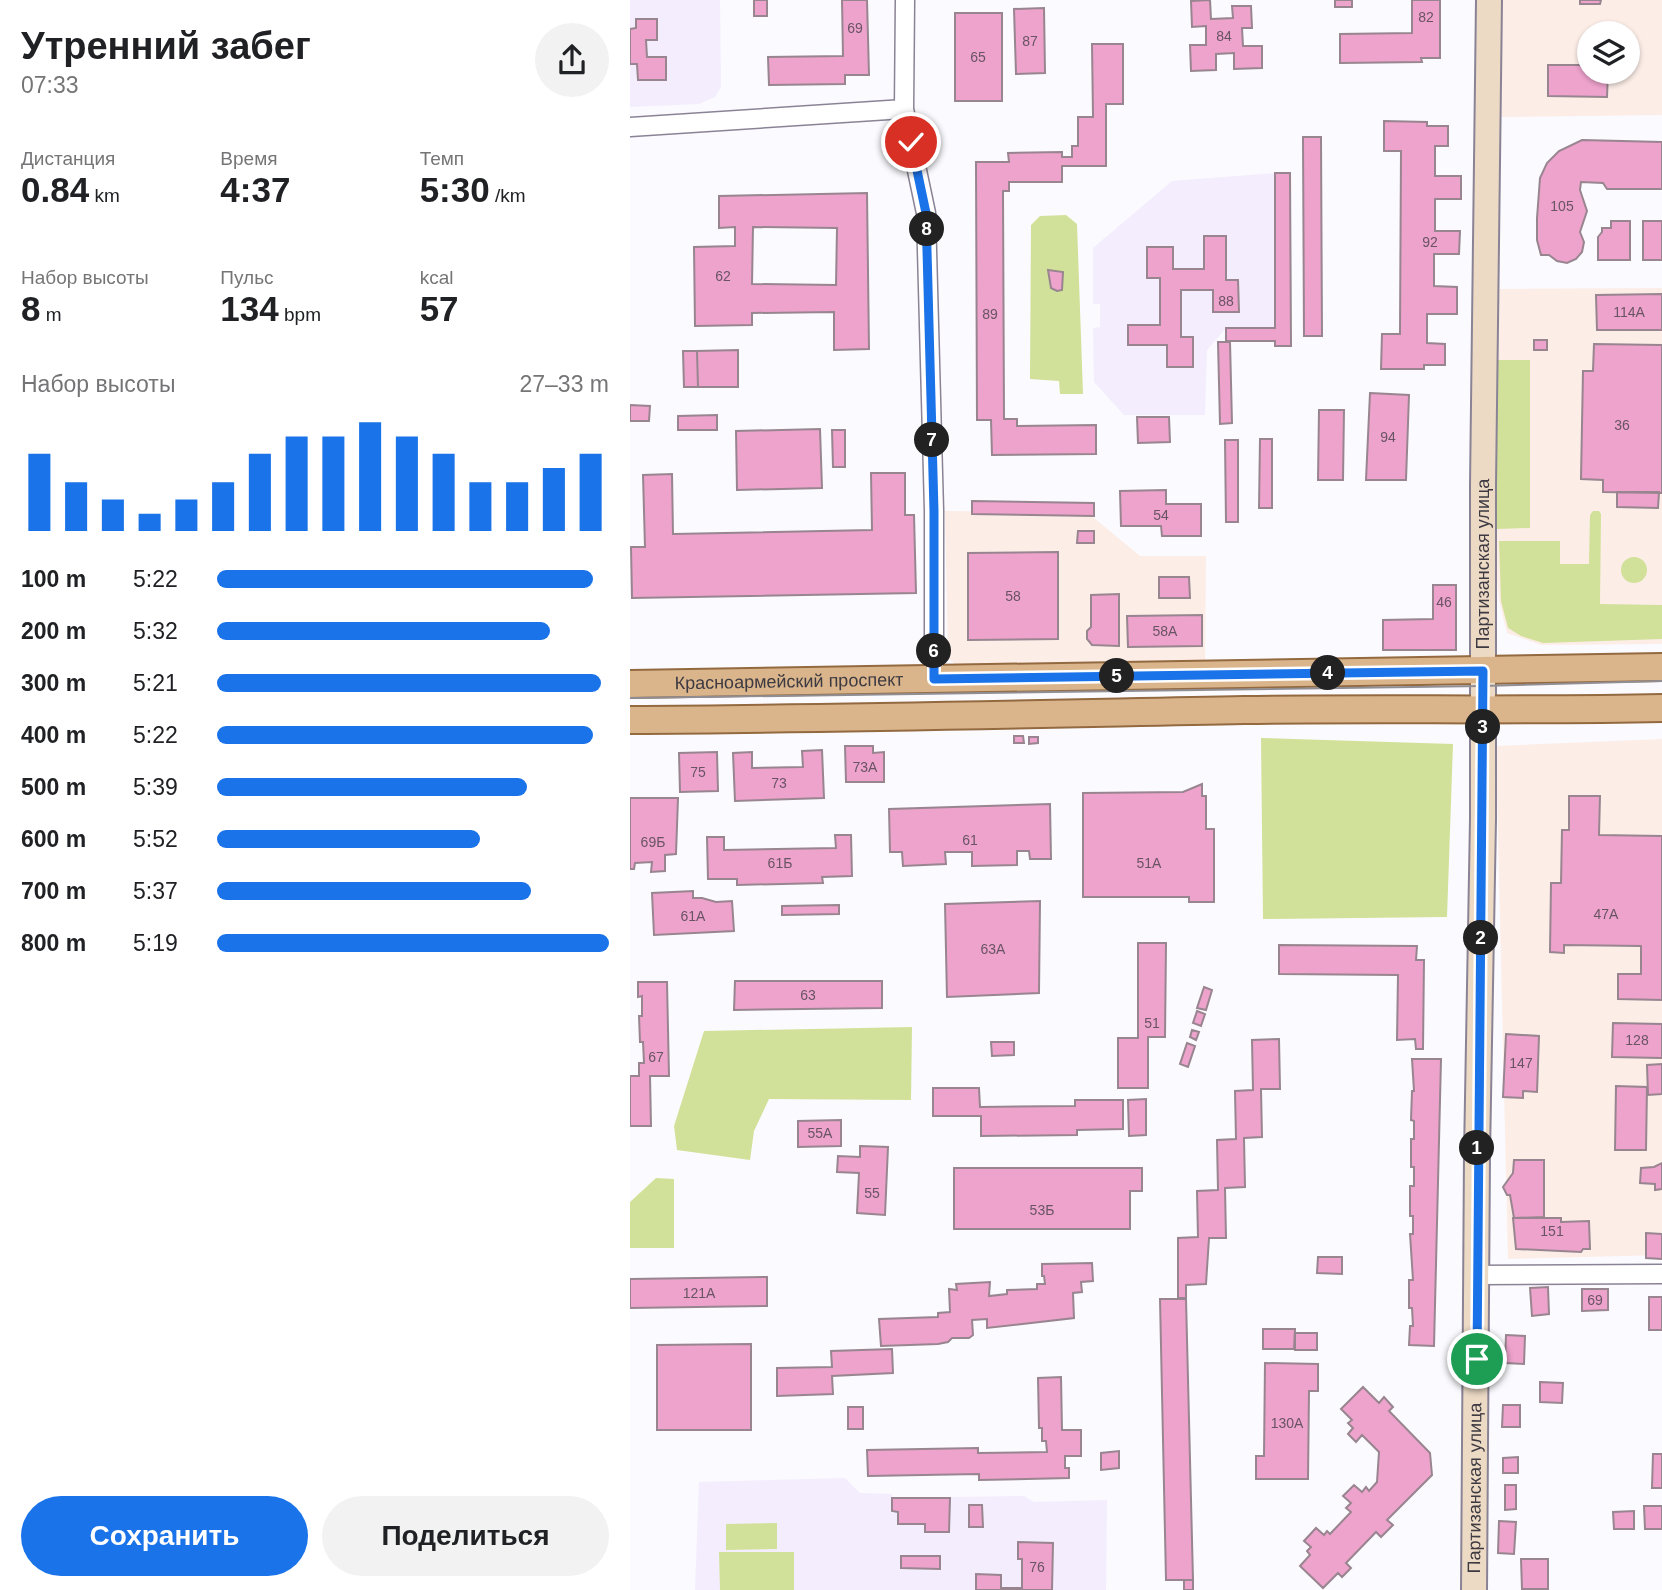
<!DOCTYPE html>
<html lang="ru">
<head>
<meta charset="utf-8">
<style>
  :root { --surface:#fff; --page:#f2f2f2; --text:#202124; --muted:#757577; --accent:#1a73e8 }
  body { margin:0; font-family:Arial,sans-serif; background:var(--page); color:var(--text); height:100vh; display:flex; flex-direction:column; font-size:26px; white-space:nowrap }
  * { box-sizing:border-box; margin:0 }
  p { font-size:23px; color:var(--muted) }
  .icon { flex:none; width:38px; height:38px; fill:none; stroke:currentColor; stroke-width:2; stroke-linecap:round; stroke-linejoin:round }
  .map { position:relative; flex:1; overflow:hidden }
  .drawer { display:flex; flex-direction:column; background:var(--surface); width:630px }
  .drawer>* { flex:none }
  .buttons { position:absolute; left:947px; top:21px; display:grid; gap:14px }
  .buttons a { display:grid; place-items:center; width:63px; height:63px; border-radius:50%; background:var(--surface); box-shadow:0 2px 5px #0004; font-size:35px }
  .pin { position:absolute; display:grid; place-items:center; width:60px; height:60px; color:#fff; margin:-30px; border:4px solid #fff; border-radius:50%; box-shadow:0 2px 7px #0007 }
  .km { position:absolute; width:35px; height:35px; margin:-18px; border-radius:50%; background:#222; color:#fff; font-size:19px; line-height:35px; text-align:center }
  .round { display:grid; place-items:center; flex:none; width:74px; height:74px; border-radius:37px; background:var(--page) }
  .headline { display:flex; align-items:center; justify-content:space-between; height:119px; padding:0 21px }
  h1 { font-size:38px; font-weight:700; line-height:52px }
  .metrics { display:grid; grid-template-columns:repeat(3,1fr); gap:10px; height:119px; padding:7px 21px }
  .metrics div { display:grid; align-content:center }
  .metrics b { font-size:35px; font-weight:700 }
  .metrics small { font-size:19px; font-weight:400 }
  .metrics p { font-size:19px }
  .chart { height:196px; padding:14px 21px }
  .chart p { display:flex; justify-content:space-between }
  .chart svg { width:100%; height:126px; margin-top:7px; stroke:var(--accent); stroke-width:6 }
  .cta { display:flex; gap:14px; margin-top:auto; padding:14px 21px }
  .cta a { flex:1; height:80px; border-radius:42px; background:var(--accent); color:#fff; font-size:28px; font-weight:700; line-height:80px; text-align:center }
  .cta a+a { background:var(--page); color:var(--text) }
  ul { padding:0 21px; list-style:none; font-size:23px }
  li { display:grid; grid-template-columns:112px 84px 1fr; align-items:center; height:52px }
  li i { height:18px; border-radius:9px; background:var(--accent) }
  main { display:flex; flex:1; min-height:0 }
  .map>svg:first-child { display:block }
  .commercial { fill:#fcede7; fill-rule:evenodd }
  .built { fill:#f4edfd }
  .green { fill:#d1e199 }
  .building { fill:#eea3cd; stroke:#98858f; stroke-width:2; fill-rule:evenodd }
  .lines { fill:none; stroke-linecap:round; stroke-linejoin:round }
  .minor-casing { stroke:#8a8395; stroke-width:21 }
  .secondary-casing { stroke:#8a8395; stroke-width:28 }
  .primary-casing { stroke:#936940; stroke-width:30 }
  .minor { stroke:#fff; stroke-width:18 }
  .secondary { stroke:#ecdac5; stroke-width:24 }
  .primary { stroke:#dab58c; stroke-width:26 }
  .tram { stroke:#908e93; stroke-width:2 }
  .route-casing { stroke:#fff; stroke-width:14 }
  .route { stroke:#1a73e8; stroke-width:9 }
  .labels { text-anchor:middle; stroke-width:6; stroke-linejoin:round; paint-order:stroke }
  .number-label { font-size:14px; fill:#695464 }
  .street-label { font-size:18px; fill:#3d3a41; stroke:#fff }
</style>
</head>
<body>
<main>
<section class="drawer">
<div class="headline"><div><h1>Утренний забег</h1><p>07:33</p></div><a class="round"><svg class="icon" aria-label="share" viewBox="0 0 24 24"><path d="M12 15V3M7 8l5-5 5 5M5 13v7h14v-7"/></svg></a></div>
<div class="metrics">
<div><p>Дистанция</p><b>0.84<small> km</small></b></div>
<div><p>Время</p><b>4:37</b></div>
<div><p>Темп</p><b>5:30<small> /km</small></b></div>
</div>
<div class="metrics">
<div><p>Набор высоты</p><b>8<small> m</small></b></div>
<div><p>Пульс</p><b>134<small> bpm</small></b></div>
<div><p>kcal</p><b>57</b></div>
</div>
<div class="chart"><p><span>Набор высоты</span>27–33 m</p>
<svg viewBox="0 0 160 44" preserveAspectRatio="none"><path d="M5 44V17M15 44V27M25 44V33M35 44V38M45 44V33M55 44V27M65 44V17M75 44V11M85 44V11M95 44V6M105 44V11M115 44V17M125 44V27M135 44V27M145 44V22M155 44V17"/></svg>
</div>
<ul>
<li><b>100 m</b>5:22<i style="width:96%"></i></li>
<li><b>200 m</b>5:32<i style="width:85%"></i></li>
<li><b>300 m</b>5:21<i style="width:98%"></i></li>
<li><b>400 m</b>5:22<i style="width:96%"></i></li>
<li><b>500 m</b>5:39<i style="width:79%"></i></li>
<li><b>600 m</b>5:52<i style="width:67%"></i></li>
<li><b>700 m</b>5:37<i style="width:80%"></i></li>
<li><b>800 m</b>5:19<i style="width:100%"></i></li>
</ul>
<div class="cta"><a>Сохранить</a><a>Поделиться</a></div>
</section>
<div class="map">
<svg width="1032" height="1590" viewBox="0 0 1032 1590">
  <rect width="100%" height="100%" fill="#fbfafe"/>
  <path class="commercial" d="M872,0h160v115l-161,2zM959,33h39v39h-39z
    M1032,288v356l-121,1 -34,-12 -8,-32 -5,-58 1,-254z
    M315,511l143,2 52,43h66l-1,107 -246,5 -11,-10z
    M1032,739v516l-154,4 -12,-513z"/>
  <path class="built" d="M0,0h90l1,87 -6,10 -16,7 -69,3z
    M645,173v155h-49l-19,22 -2,65h-81l-30,-33 -1,-54 7,-1v-23h-7v-56l79,-67z
    M215,1478l15,15 32,1 1,4 131,-2 10,6 73,-2 -1,90h-411l4,-108z"/>
  <path class="green" d="M436,215l11,9 6,170h-23l-1,-13 -29,-2 1,-154 9,-9z
    M866,360h34v168l-34,1z
    M963,511h6l2,3 -1,90 62,1v34l-119,4 -22,-7 -13,-8 -7,-27 -2,-60h61v23h29l1,-49z
    M991 570a13 13 0 1 1 26 0a13 13 0 1 1-26 0Z
    M631,738l192,6 -6,173 -184,2z
    M282,1027l-1,73 -142,-1 -15,32 -4,29 -73,-10 -3,-24 30,-95z
    M26,1178l18,1v69h-44v-46z
    M147,1523v26l-51,1v-26z
    M89,1552h75v38h-74z"/>
  <path class="building" d="M124,0h13v16h-13z
    M212,0h25l2,75h-24v9l-76,1 -1,-28 75,-1z
    M580,0l1,19 22,-1 -1,-12h19l1,22h-10l1,18h19v22l-28,1v-16l-18,1v16l-25,1 -1,-26h16v-19l-14,1 -1,-26z
    M705,0h17v7h-17z
    M782,0h28v58h-19l1,4 -82,1v-29l72,-1z
    M950,0h21l-1,4h-20z
    M414,8l1,65 -29,1 -2,-65z
    M325,13h47v88h-47z
    M6,19h21v21h-11l1,17h19v23h-28l-1,-16h-7v-35l6,-1z
    M462,44h31v60h-17v62h-44v16h-53v9h-6l1,228h13v7l79,-1v29l-104,1 -1,-35h-14l-1,-258h33l-1,-9 54,-1v5h10v-11h6v-29h15z
    M918,65h41v7h19l-1,25 -59,-1z
    M754,121l43,1v4h21v20h-13v30h26v23h-26v32h25l-1,23h-25v32l23,1v27h-30v29l18,1v21h-21v4h-43l1,-35h18l1,-183h-17z
    M673,137h18l1,199h-18z
    M952,140l80,2v47h-55l-4,-6 -22,-1 -1,8 7,21 -7,21 4,10 -2,10 -6,7 -9,4 -10,-2 -8,-6h-8l-4,-15v-22l3,-40 7,-15 12,-12z
    M645,173h15l1,173h-16v-5h-49v-13h49z
    M237,193l2,156 -35,1v-38l-82,1v12l-57,1 -1,-79 41,-1v-19l-16,1v-32zM123,227l84,1 -1,57 -84,-1z
    M981,221h19v39h-32v-23l4,-5v-4h9z
    M1013,221h19v39h-19z
    M574,236h22v44h12l1,32h-26v-22h-32v47h12v30h-26v-22h-39v-20h32v-47h-13v-31h26v22h31z
    M418,270l15,2 -1,18 -5,1 -6,-3z
    M1032,294v36h-65l-1,-35z
    M904,340h13v10h-13z
    M588,342h12l2,81 -12,1z
    M964,344l68,1v148l-59,-1v-12l-22,-1 2,-108h10z
    M108,350v37h-40l-1,-36z
    M53,351h14l1,36h-14z
    M740,393l39,2 -3,85h-40z
    M0,405l20,1 -1,15h-19z
    M689,410h25l-1,70h-25z
    M87,415v15h-39v-14z
    M507,417h32l1,25 -32,1z
    M190,429l2,59 -85,2 -1,-59z
    M202,430h13v37h-12z
    M630,439h12v69h-13z
    M595,440h13v82h-12z
    M241,473h34v42h9l2,78 -284,5 -1,-51h14l-2,-72 29,-1 1,60 199,-4z
    M536,490v14h35v32h-39l-1,-10h-40l-1,-35z
    M987,492h42l-1,16 -41,-1z
    M342,501l122,2v13l-122,-2z
    M448,531h16v12h-17z
    M428,552v87l-90,1v-87z
    M529,577h30l1,21h-31z
    M803,585h23v65h-73v-30l50,-1z
    M489,594v52l-27,-1 -5,-6v-8l4,-4v-32z
    M572,615v31l-74,1 -1,-31z
    M384,736h9l1,7h-10z
    M399,737h9v6l-9,1z
    M215,746h28v7l11,-1v30h-38z
    M192,750l2,48 -89,3 -2,-48 19,-1v16l51,-1 -1,-16z
    M87,752l1,39 -38,1 -1,-39z
    M572,784v12h4v33h8v73h-25v-5h-106v-104l100,-1z
    M939,796h31l-1,39 63,1v164l-44,-1v-25h23v-28l-77,-1v8l-14,-1 1,-69h10l1,-53h7z
    M0,798h48l-2,56 -11,1v16l-14,1 1,-10 -17,1 -1,6h-4z
    M420,804l1,55h-21l-1,-8h-12v14l-45,1v-14h-27l1,12 -43,2 -1,-14h-12l-1,-43z
    M205,835h16l1,41 -30,1 1,6 -86,2v-6h-29l-1,-42h17v13l112,-2z
    M63,891v7h9l14,4 16,-1 2,30 -80,4 -2,-42z
    M410,901l-1,92 -92,4 -2,-93z
    M209,905v9l-57,1v-9z
    M508,943h28l-1,94h-17v51h-30v-50h20z
    M649,945l138,1 -1,14h8l-1,89h-7l-1,-10 -18,1 1,-65 -119,-1z
    M105,981h147v27l-148,2z
    M8,982h29l2,94h-19l1,50h-21v-50h9v-13h5l-1,-21h-3l-1,-26h3v-20l-4,1z
    M574,987l8,3 -6,20 -9,-2z
    M567,1011l8,3 -4,12 -8,-3z
    M983,1023l49,1v34l-50,-1z
    M562,1030l7,2 -3,8 -6,-3z
    M876,1034l33,2 -2,56 -14,-1v7l-20,-1z
    M649,1039l1,50h-19l1,48 -18,1 1,49 -20,1 1,50h-17l-3,46 -20,1v13h-8v-60l20,-1 -1,-46 21,-1 -1,-50 19,-1 -1,-48 18,-1 -1,-50z
    M361,1042h23v13l-22,1z
    M557,1043l8,3 -7,21 -8,-3z
    M782,1059h29l-7,287 -25,-1 1,-19h3l-1,-18h-3v-28h4l-3,-46h3v-18h-3v-30h4v-19h-3v-28h3v-18l-3,-1 1,-29h2z
    M1032,1064v30l-14,1 -1,-30z
    M986,1086l31,1 -1,63h-31z
    M303,1088h46l1,19 95,-1v-6h48v29l-46,1v5l-96,1v-20h-48z
    M516,1099v36l-17,1 -1,-36z
    M211,1120v26l-43,1v-26z
    M230,1146l28,1 -3,68 -28,-2 2,-40 -22,-1 1,-16 22,1z
    M884,1160h30v57l-30,1 -4,-23h-3l-4,-8 10,-14z
    M1032,1163v26l-7,1v-6l-15,-1 1,-15 13,-1z
    M324,1168h188v23h-12v38h-176z
    M883,1218h48v4l28,-1 1,28h-7l-2,3 -65,-3z
    M1016,1233l16,1v25l-16,-1z
    M688,1257h24v17l-25,-1z
    M462,1263l1,18 -12,1 1,10 -9,1 1,25 -87,10v-9l-15,1 1,15 -4,3h-17l-4,4 -10,2 -57,2 -2,-27 59,-2v-4l12,-1 -1,-23 8,1 -1,-6 34,-2 -1,14 18,-2v-4l30,-1v-5h8l-1,-8h-2v-12z
    M137,1277v29l-137,2v-29z
    M918,1287l1,27 -17,2 -2,-28z
    M952,1289h26v21l-26,1z
    M1019,1297h13v33h-13z
    M530,1299h26l7,281h-27z
    M633,1329h32l-1,20h-31z
    M665,1333h22v17h-22z
    M876,1335l19,1 -1,28 -19,-1z
    M121,1344v86h-94v-85z
    M262,1349l1,24 -61,3 1,18 -56,2v-28l55,-1 -1,-16z
    M635,1363l53,1v27h-9l-1,88h-52v-23h8z
    M431,1377l1,53h19v26h-16v12h4v10l-90,2v-6l-111,2 -1,-26 111,-2v5l69,-1 -1,-11h-4v-13h-3l-1,-50z
    M910,1382l23,1 -1,20 -22,-1z
    M733,1387l16,16 5,-6 9,10 -4,4 41,42 2,22 -45,45 6,5 -12,12 -5,-5 -30,31 5,5 -9,9 -4,-4 -15,15 -23,-22 10,-11 -3,-4 4,-4 -7,-6 12,-13 8,7 3,-4 3,3 21,-22 -5,-4 5,-5 -8,-7 11,-11 8,7 4,-5 3,4 8,-9 2,-30 -17,-17 -6,7 -8,-8 5,-6 -5,-5 4,-3 -11,-11z
    M873,1405h17v22h-18z
    M218,1407h15v22h-15z
    M489,1451v17l-18,2v-17z
    M1023,1454h9v34h-10z
    M888,1457v16h-15v-15z
    M875,1485h11v24l-11,1z
    M262,1498h58l-1,34h-24v-8h-27v-12l-6,-1z
    M339,1505h13l1,22h-14z
    M1014,1506h18v23h-17z
    M1004,1511v18h-20l-1,-17z
    M869,1521l17,1 -2,32 -16,-1z
    M388,1542l35,1 -1,47h-76v-16l25,1v13h21v-29h-4z
    M271,1556h39v13l-39,-1z
    M891,1559h27v30h-26z
    M554,1580h9v10h-9z"/>
  <g class="lines">
    <defs>
      <path id="minor" d="M275,0l-1,109 22,104 8,298v168
        M0,127l274,-18
        M848,1275l184,-1"/>
      <g id="secondary">
        <path id="s1" d="M844,1590l3,-436 6,-335v-333l6,-486"/>
      </g>
      <g id="primary">
        <path id="s2" d="M0,684l1032,-17"/>
        <path d="M0,720c205,-1 409,-6 614,-10 139,-2 279,1 418,-2"/>
      </g>
    </defs>
    <use href="#minor" class="minor-casing"/>
    <use href="#secondary" class="secondary-casing"/>
    <use href="#primary" class="primary-casing"/>
    <use href="#minor" class="minor"/>
    <use href="#secondary" class="secondary"/>
    <use href="#primary" class="primary"/>
    <path class="tram" d="M0,698l853,-12 179,-5"/>
  </g>
  <g class="lines">
    <defs>
      <path id="route" d="M281,142l15,71 8,298v168l549,-8c-2,230 -4,459 -6,688"/>
    </defs>
    <use href="#route" class="route-casing"/>
    <use href="#route" class="route"/>
  </g>
  <g class="labels">
    <g class="number-label">
      <text x="796" y="22">82</text>
      <text x="225" y="33">69</text>
      <text x="594" y="41">84</text>
      <text x="400" y="46">87</text>
      <text x="348" y="62">65</text>
      <text x="932" y="211">105</text>
      <text x="800" y="247">92</text>
      <text x="93" y="281">62</text>
      <text x="596" y="306">88</text>
      <text x="999" y="317">114А</text>
      <text x="360" y="319">89</text>
      <text x="992" y="430">36</text>
      <text x="758" y="442">94</text>
      <text x="531" y="520">54</text>
      <text x="383" y="601">58</text>
      <text x="814" y="607">46</text>
      <text x="535" y="636">58А</text>
      <text x="235" y="772">73А</text>
      <text x="68" y="777">75</text>
      <text x="149" y="788">73</text>
      <text x="340" y="845">61</text>
      <text x="23" y="847">69Б</text>
      <text x="150" y="868">61Б</text>
      <text x="519" y="868">51А</text>
      <text x="976" y="919">47А</text>
      <text x="63" y="921">61А</text>
      <text x="363" y="954">63А</text>
      <text x="178" y="1000">63</text>
      <text x="522" y="1028">51</text>
      <text x="1007" y="1045">128</text>
      <text x="26" y="1062">67</text>
      <text x="891" y="1068">147</text>
      <text x="190" y="1138">55А</text>
      <text x="242" y="1198">55</text>
      <text x="412" y="1215">53Б</text>
      <text x="922" y="1236">151</text>
      <text x="69" y="1298">121А</text>
      <text x="965" y="1305">69</text>
      <text x="657" y="1428">130А</text>
      <text x="407" y="1572">76</text>
    </g>
    <g class="street-label">
      <text dy="6" stroke="none"><textPath href="#s1" startOffset="1026">Партизанская улица</textPath></text>
      <text dy="6" stroke="none"><textPath href="#s2" startOffset="159">Красноармейский проспект</textPath></text>
      <text dy="6" stroke="none"><textPath href="#s1" startOffset="102">Партизанская улица</textPath></text>
    </g>
  </g>
</svg>
<div class="buttons">
<a><svg class="icon" aria-label="layers" viewBox="0 0 24 24"><path d="M12 4l9 5-9 5-9-5zM3 14l9 5 9-5"/></svg></a>
</div>
<div class="pin" style="left:847px;top:1359px;background:#1e9e55"><svg class="icon" aria-label="arrive" viewBox="0 0 24 24"><path d="M6 21V4h12l-3 4 3 4H6"/></svg></div>
<div class="pin" style="left:281px;top:142px;background:#d93025"><svg class="icon" aria-label="check" viewBox="0 0 24 24"><path d="M5 12l5 5 9-10"/></svg></div>
<b class="km" style="left:847px;top:1148px">1</b>
<b class="km" style="left:851px;top:938px">2</b>
<b class="km" style="left:853px;top:727px">3</b>
<b class="km" style="left:698px;top:673px">4</b>
<b class="km" style="left:487px;top:676px">5</b>
<b class="km" style="left:304px;top:651px">6</b>
<b class="km" style="left:302px;top:440px">7</b>
<b class="km" style="left:297px;top:229px">8</b>
</div>
</main>
</body>
</html>
